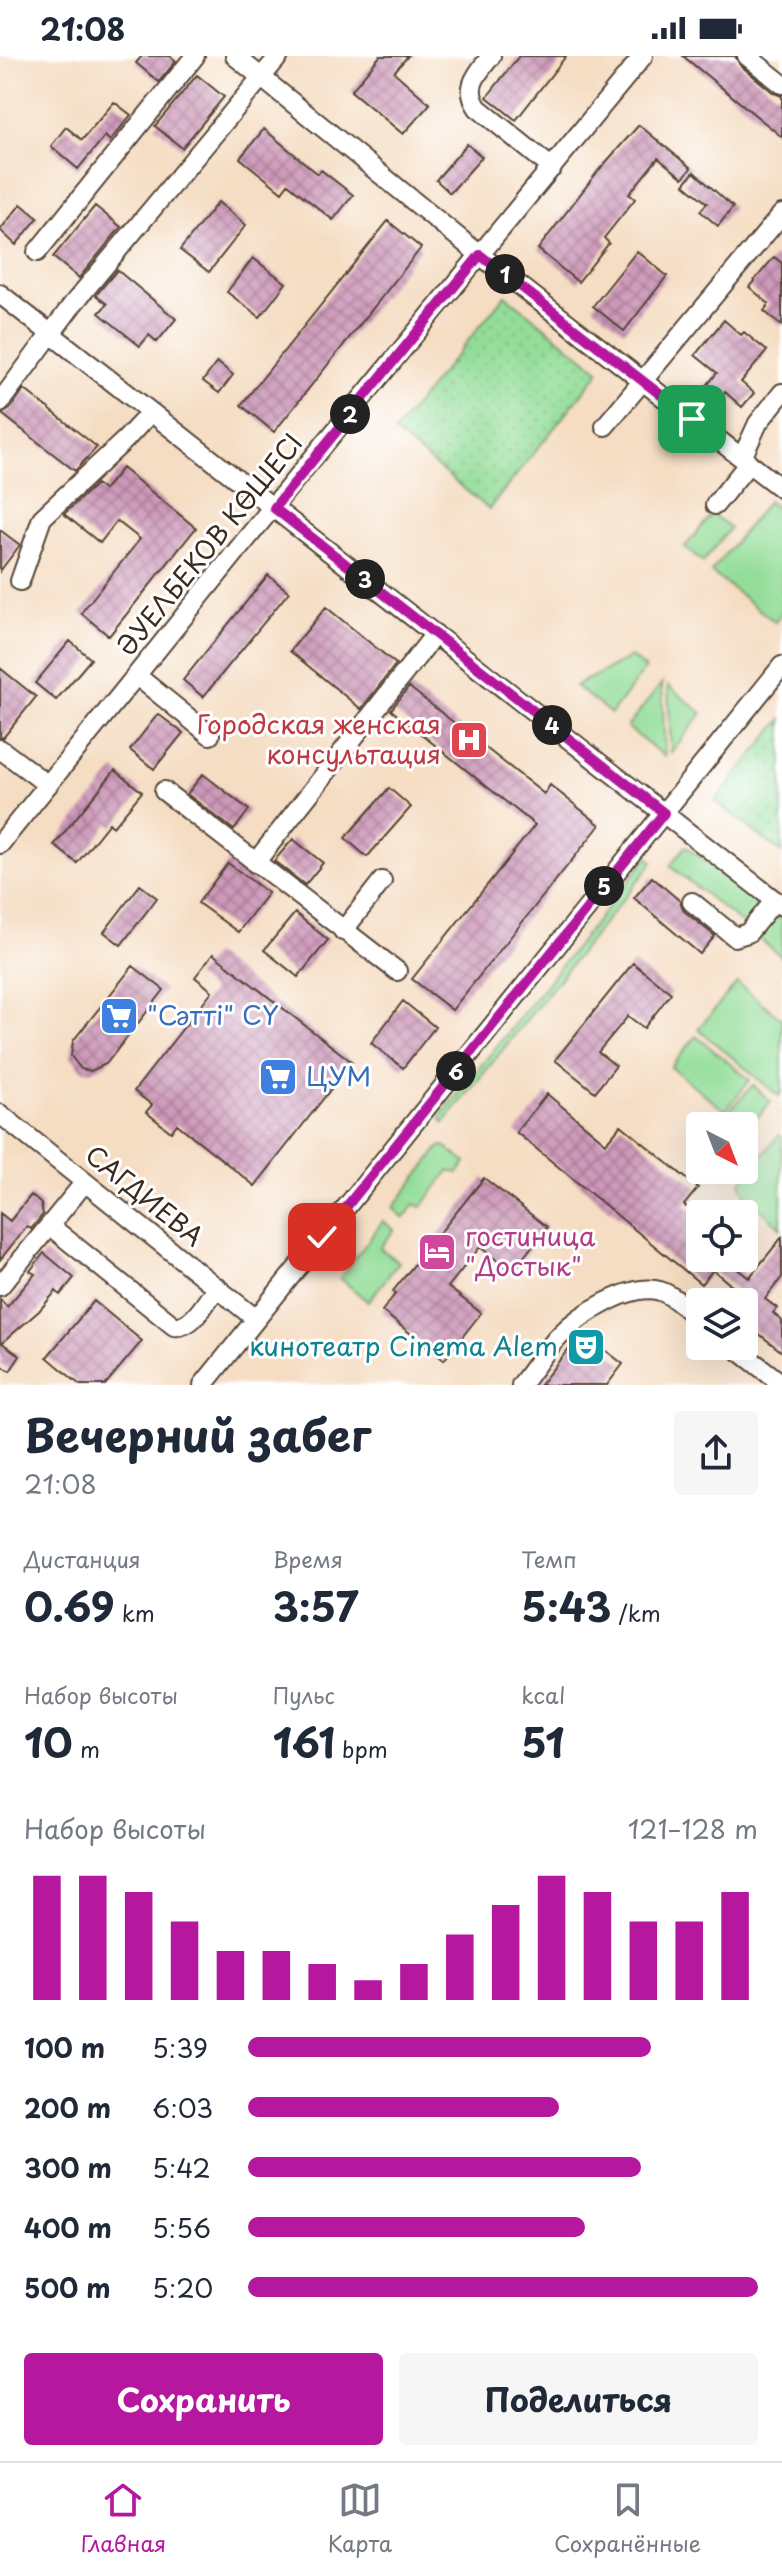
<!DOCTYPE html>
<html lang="ru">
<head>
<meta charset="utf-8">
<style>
  :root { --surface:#fff; --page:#f6f6f7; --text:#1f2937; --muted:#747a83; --line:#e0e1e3; --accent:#b5179e }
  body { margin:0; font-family:"Playpen Sans",sans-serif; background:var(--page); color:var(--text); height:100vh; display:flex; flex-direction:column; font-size:30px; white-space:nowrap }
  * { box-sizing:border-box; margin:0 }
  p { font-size:26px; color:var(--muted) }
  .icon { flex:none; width:44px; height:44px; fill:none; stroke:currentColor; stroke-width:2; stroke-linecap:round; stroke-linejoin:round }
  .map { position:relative; height:1329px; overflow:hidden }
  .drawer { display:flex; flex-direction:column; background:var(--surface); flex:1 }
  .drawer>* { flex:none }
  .needle { width:52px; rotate:138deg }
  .controls { position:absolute; left:686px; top:1056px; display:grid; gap:16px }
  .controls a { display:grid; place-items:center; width:72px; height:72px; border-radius:8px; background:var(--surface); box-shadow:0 8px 32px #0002; font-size:40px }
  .pin { position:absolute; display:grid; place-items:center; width:68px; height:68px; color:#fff; margin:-34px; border-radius:16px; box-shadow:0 4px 12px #0006 }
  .km { position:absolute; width:40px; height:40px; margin:-20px; border-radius:50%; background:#222; color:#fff; font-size:22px; line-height:40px; text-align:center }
  .round { display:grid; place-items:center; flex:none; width:84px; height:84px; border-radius:8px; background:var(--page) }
  .overview { display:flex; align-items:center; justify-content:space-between; height:136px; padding:0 24px }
  h1 { font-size:44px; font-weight:700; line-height:60px }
  .metrics { display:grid; grid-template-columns:repeat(3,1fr); gap:12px; height:136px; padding:8px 24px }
  .metrics div { display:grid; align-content:center }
  .metrics b { font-size:40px; font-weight:700 }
  .metrics small { font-size:22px; font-weight:400 }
  .metrics p { font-size:22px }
  .chart { height:224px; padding:16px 24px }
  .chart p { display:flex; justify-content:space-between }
  .chart svg { width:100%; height:144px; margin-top:8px; stroke:var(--accent); stroke-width:6 }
  .primary-button { display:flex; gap:16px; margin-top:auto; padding:16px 24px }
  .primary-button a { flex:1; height:92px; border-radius:8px; background:var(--accent); color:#fff; font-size:32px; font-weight:700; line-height:92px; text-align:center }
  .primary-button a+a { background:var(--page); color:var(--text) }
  ul { padding:0 24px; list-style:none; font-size:26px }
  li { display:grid; grid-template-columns:128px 96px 1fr; align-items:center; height:60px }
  li i { height:20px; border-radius:10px; background:var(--accent) }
  .status { display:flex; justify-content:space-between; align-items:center; height:56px; padding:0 40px; background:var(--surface); direction:ltr }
  .status svg { height:22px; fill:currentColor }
  .dock { display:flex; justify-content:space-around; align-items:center; height:112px; border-top:2px solid var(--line); background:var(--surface); font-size:22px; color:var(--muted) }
  .dock a { display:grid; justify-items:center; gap:4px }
  .dock .selected { color:var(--accent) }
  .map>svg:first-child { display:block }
  .green { fill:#93dd98; stroke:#67845b; stroke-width:2 }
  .park { fill:url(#park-dots); stroke:#67845b; stroke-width:2 }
  .building { fill:url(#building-cross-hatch) }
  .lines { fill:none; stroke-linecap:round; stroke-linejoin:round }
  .minor-casing { stroke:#574537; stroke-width:22 }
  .minor { stroke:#fff; stroke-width:18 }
  .route-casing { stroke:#fff; stroke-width:16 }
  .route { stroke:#b5179e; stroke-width:10 }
  .labels { text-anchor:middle; stroke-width:6; stroke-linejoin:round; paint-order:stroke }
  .street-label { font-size:26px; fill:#3b2a1e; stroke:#fff }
  .health-label { font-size:26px; fill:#be3a42; stroke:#fff; text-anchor:end }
  .shop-label { font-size:26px; fill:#366cbe; stroke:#fff; text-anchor:start }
  .hotel-label { font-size:26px; fill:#b23c85; stroke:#fff; text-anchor:start }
  .culture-label { font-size:26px; fill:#0d838f; stroke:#fff; text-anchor:end }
</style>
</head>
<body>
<div class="status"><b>21:08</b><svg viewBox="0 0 49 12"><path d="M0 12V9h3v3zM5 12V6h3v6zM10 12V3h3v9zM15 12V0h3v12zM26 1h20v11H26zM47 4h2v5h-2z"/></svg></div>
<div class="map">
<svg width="782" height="1329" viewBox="0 0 782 1329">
  <defs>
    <pattern id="park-dots" width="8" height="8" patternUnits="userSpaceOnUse" patternTransform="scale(2)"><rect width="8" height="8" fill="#93dd98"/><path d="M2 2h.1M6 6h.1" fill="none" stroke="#80be83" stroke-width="1.8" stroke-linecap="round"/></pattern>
    <pattern id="building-cross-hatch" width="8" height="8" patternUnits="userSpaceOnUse" patternTransform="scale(2)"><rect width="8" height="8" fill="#ce99ba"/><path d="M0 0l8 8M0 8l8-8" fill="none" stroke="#a87d97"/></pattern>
  </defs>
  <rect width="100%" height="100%" fill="#fff"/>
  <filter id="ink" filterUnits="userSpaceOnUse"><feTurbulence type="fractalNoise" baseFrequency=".0125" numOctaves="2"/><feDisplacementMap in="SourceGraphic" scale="16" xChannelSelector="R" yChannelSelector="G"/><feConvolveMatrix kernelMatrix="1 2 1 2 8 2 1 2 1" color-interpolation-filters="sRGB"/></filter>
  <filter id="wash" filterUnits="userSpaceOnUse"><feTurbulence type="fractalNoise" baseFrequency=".006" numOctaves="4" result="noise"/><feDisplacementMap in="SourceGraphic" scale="32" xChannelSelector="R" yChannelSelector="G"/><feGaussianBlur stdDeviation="1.8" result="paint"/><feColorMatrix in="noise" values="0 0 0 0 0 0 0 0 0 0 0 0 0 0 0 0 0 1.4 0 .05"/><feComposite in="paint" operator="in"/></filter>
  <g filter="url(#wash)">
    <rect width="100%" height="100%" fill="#f5ddc3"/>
    <path class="green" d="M768,445l14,11v101l-7,9 -64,-50z
      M712,458l18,14 -27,34 -18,-15z
      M631,601l14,12 -34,45 -36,-28z
      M662,627l3,74 -38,-30z
      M668,630l34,27 -31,40z
      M686,790l73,59 -13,17h-6l-70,-56z
      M648,801l5,5 -209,261 -4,-6z
      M774,858l8,6v37l-26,-21z
      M737,927l45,36v73l-3,4 -81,-67z
      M696,980l54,44 -25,31 -54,-44z
      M753,1029l18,17 -27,30v-6h-12l-9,-8z
      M779,1079l3,2 -1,91 -37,-34 -3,-12z
      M445,1090l21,17 -8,10 -9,-2 -28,36 -6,-3 -11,14 -11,-10 47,-61z
      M383,1165l11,9 -14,18 19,14 -31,40 -28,-24z"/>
    <path class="park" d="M505,239l95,76 -111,138 -95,-77z
      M782,663v134l-67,-52z"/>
    <g id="blocks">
      <path class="building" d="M142,0h28l6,5 -17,21 -23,-19z
        M380,0h28l-14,16 36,32 -27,30 -52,-43z
        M519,0h47l-50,64 -29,-23z
        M683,0h52l5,9 34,28 8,3v41z
        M197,19l27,22 -42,51 -27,-22z
        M114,46l17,13 -21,26 -5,-5 -27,33 -27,-23 15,-19 16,13z
        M639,69l52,43 -8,10 -25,-20 -29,36 6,5 -31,39 5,5 -31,39 -40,-33 61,-79z
        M264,73l54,45 3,-4 32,25 -20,25 -45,-36 -6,8 -42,-34z
        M467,88l15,13 -32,36 -14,-13z
        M694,116l39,35 -15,19 -18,-15 7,-8 -23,-19z
        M218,146l28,23 -37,47 -29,-22z
        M21,148l17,14 -22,27 -16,-15z
        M95,150l26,21 -42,51 -26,-21z
        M388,165l33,27 -147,184 -33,-27z
        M637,195l30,25 -43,55 -31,-25z
        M774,201l8,6v63l-18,-15 5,-7 -20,-17z
        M253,202l33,25 -26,34 -33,-25z
        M117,214l59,49 -19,23 -8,-7 -9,11 -41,-33 8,-9 -11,-9z
        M724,264l17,15 3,-3 23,19 -26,31 13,11 -12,14 -17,-15 -7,8 -14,-11 13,-16 -22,-18z
        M217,306l16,13 -14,18 -16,-12z
        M24,333l73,58 -22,24 -73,-57 8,-5z
        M122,412l74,60 -87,108 -28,-23 59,-74 -23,-18 -17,22 -36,-29 32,-30 8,6z
        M0,474l20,15 -20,26z
        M268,519l21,17 -86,105 -20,-17z
        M326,551l70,57 -35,45 -71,-58z
        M70,585l21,18 -35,41 -21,-17z
        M0,612l36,29 -33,41 -3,-1z
        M409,631l135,107 6,-9 50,40 -148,185 -40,-31 123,-154 -144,-115z
        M158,658l25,19 -29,36 -24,-19z
        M115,714l27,22 -29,35 -4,-4 -32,40 -23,-18z
        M203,718l46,36 -15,20 -47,-36z
        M389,732l22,19 -44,50 -22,-19z
        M293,783l30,24 -18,22 -31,-24z
        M228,807l40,30 -30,39 -40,-29z
        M652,821l28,24 4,10 31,25 -15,18 -66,-56z
        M140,829l17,13 -36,47 -17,-13z
        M295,857l33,27 -30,37 -34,-27z
        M213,898l139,108 -97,124 -78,-62 -6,8 -25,-20 6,-7 -18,-14 78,-100 -17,-14z
        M633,907l38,30 -27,35 -16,-12 -30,36 18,14 -21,26 -40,-32z
        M133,910l31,24 -58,74 -15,7 -10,-2 -10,-13 2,-15z
        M403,945l32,26 -32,41 -32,-25z
        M547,1038l59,49 15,-18 77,63 -14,17 16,13v40h23l26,20 33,-41v40l-17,22 12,9 -4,5 9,8v31l-38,-30v-20h-15l9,-11 -25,-21 -12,14 -185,-152z
        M484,1122l63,49 -35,45 -32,-25 -32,40 33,26 -37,47 -62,-49 14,-18 -3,-2z
        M31,1139l10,9 2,10 -12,15 -4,-3 -27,34v-47l10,8z
        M44,1197l30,25 -14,17 -4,-4 -17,20 -37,32 18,13 -10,15 -10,-7v-65l7,8 28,-33 -5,-3z
        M94,1245l48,40 -37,44h-25l-33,-28z
        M582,1276l41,32 -16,21h-67z"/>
    </g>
  </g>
  <g filter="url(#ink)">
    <use href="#blocks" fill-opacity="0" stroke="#574537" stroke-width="2"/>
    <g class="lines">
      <defs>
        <path id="minor" d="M235,0l245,199 302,234
          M491,0c-13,17 -28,31 -13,52l74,60
          M747,0l35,28
          M37,196l158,-196
          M0,238l782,612
          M0,346l73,-98 206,-248
          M605,370l177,-212
          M742,402l16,-35 24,-30
          M715,449l34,-42
          M20,525l22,-63 84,-79 25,-27
          M137,620l73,59
          M0,693l48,36
          M164,735l233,180
          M0,788l244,-302 399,-486
          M255,807l180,-229
          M692,846l43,35 13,-4 27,-33
          M343,875l39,-50
          M0,1058l256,205
          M50,1170l124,100c19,3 32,-25 43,-39
          M0,1230l85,-104
          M733,1290l49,38
          M203,1329l579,-719
          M521,1329c13,-16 24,-35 39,-50 19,-20 71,-53 100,-44 14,4 28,20 40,29"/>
      </defs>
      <use href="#minor" class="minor-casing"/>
      <use href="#minor" class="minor"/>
    </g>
  </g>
  <g class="lines" filter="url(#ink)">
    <defs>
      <path id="route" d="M322,1181l342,-424 -390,-305 206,-253 212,164"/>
    </defs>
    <use href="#route" class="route-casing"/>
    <use href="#route" class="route"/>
  </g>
  <defs>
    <symbol id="hospital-square" viewBox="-11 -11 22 22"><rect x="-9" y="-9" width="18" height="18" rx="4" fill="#e0444e" stroke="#fff"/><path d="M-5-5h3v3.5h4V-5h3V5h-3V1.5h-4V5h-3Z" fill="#fff"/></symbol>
    <symbol id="supermarket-square" viewBox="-11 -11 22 22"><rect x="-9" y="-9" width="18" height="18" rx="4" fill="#3f7fe0" stroke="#fff"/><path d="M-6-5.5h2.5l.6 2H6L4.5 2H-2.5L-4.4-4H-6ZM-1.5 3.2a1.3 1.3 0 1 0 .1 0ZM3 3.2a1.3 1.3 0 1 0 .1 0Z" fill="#fff"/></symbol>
    <symbol id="hotel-square" viewBox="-11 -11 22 22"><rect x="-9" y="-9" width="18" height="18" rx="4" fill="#d1479c" stroke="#fff"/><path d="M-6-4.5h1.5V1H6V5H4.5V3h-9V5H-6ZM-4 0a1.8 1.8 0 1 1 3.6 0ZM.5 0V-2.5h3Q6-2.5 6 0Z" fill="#fff"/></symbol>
    <symbol id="theatre-square" viewBox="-11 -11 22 22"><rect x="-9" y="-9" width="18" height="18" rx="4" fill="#0f9aa8" stroke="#fff"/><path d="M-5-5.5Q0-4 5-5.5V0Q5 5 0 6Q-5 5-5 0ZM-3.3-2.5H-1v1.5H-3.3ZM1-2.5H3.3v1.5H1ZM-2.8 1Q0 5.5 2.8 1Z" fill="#fff"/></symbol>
  </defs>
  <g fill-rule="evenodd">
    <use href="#hospital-square" x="447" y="662" width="44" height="44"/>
    <use href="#supermarket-square" x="97" y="938" width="44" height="44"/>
    <use href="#supermarket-square" x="256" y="999" width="44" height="44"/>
    <use href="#hotel-square" x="415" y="1174" width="44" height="44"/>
    <use href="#theatre-square" x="564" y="1269" width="44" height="44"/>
  </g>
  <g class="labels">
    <g class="street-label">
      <text transform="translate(210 489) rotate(-51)" y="9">ӘУЕЛБЕКОВ КӨШЕСІ</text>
      <text transform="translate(144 1140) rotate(39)" y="9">САГДИЕВА</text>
    </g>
    <g class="health-label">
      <text x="441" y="678">Городская женская<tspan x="441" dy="30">консультация</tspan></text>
    </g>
    <g class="shop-label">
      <text x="147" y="969">"Сәтті" СY</text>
      <text x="306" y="1030">ЦУМ</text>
    </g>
    <g class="hotel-label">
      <text x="465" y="1190">гостиница<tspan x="465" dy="30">"Достык"</tspan></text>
    </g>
    <g class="culture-label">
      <text x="558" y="1300">кинотеатр Cinema Alem</text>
    </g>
  </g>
</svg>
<div class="controls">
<a><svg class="needle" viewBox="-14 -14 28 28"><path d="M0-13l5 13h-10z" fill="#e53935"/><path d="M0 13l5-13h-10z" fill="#747a83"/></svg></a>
<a><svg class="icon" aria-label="locate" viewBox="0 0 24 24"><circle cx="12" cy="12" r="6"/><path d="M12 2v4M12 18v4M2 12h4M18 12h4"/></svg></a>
<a><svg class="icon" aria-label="layers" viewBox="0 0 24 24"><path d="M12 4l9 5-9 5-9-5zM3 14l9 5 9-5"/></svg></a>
</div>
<div class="pin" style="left:692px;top:363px;background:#1e9e55"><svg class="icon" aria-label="arrive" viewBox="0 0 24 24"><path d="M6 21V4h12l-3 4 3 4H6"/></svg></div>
<div class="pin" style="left:322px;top:1181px;background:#d93025"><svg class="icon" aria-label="check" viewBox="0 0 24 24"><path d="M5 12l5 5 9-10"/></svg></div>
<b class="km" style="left:505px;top:218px">1</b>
<b class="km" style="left:350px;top:358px">2</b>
<b class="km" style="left:365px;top:523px">3</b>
<b class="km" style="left:552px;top:669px">4</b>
<b class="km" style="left:604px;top:830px">5</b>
<b class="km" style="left:456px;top:1015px">6</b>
</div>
<section class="drawer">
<div class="overview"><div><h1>Вечерний забег</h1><p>21:08</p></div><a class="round"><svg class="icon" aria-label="share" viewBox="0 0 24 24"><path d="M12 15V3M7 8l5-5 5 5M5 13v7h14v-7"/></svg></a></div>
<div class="metrics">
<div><p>Дистанция</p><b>0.69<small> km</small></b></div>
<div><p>Время</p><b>3:57</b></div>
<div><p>Темп</p><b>5:43<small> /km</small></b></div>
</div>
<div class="metrics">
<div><p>Набор высоты</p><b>10<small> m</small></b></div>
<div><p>Пульс</p><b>161<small> bpm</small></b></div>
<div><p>kcal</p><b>51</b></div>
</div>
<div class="chart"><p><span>Набор высоты</span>121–128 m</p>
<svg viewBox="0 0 160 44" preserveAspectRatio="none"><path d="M5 44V6M15 44V6M25 44V11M35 44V20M45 44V29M55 44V29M65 44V33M75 44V38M85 44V33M95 44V24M105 44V15M115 44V6M125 44V11M135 44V20M145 44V20M155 44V11"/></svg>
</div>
<ul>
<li><b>100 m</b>5:39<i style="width:79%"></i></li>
<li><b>200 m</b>6:03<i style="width:61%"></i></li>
<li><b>300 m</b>5:42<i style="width:77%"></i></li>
<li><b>400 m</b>5:56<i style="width:66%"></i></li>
<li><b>500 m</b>5:20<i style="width:100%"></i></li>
</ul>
<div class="primary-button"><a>Сохранить</a><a>Поделиться</a></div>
</section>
<nav class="dock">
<a class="selected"><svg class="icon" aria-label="home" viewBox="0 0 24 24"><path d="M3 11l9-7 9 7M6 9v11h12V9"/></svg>Главная</a>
<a><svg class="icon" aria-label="map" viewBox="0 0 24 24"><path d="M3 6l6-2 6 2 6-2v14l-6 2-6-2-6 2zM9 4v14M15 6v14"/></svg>Карта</a>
<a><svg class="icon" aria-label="saved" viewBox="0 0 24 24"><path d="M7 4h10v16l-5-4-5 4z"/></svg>Сохранённые</a>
</nav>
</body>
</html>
